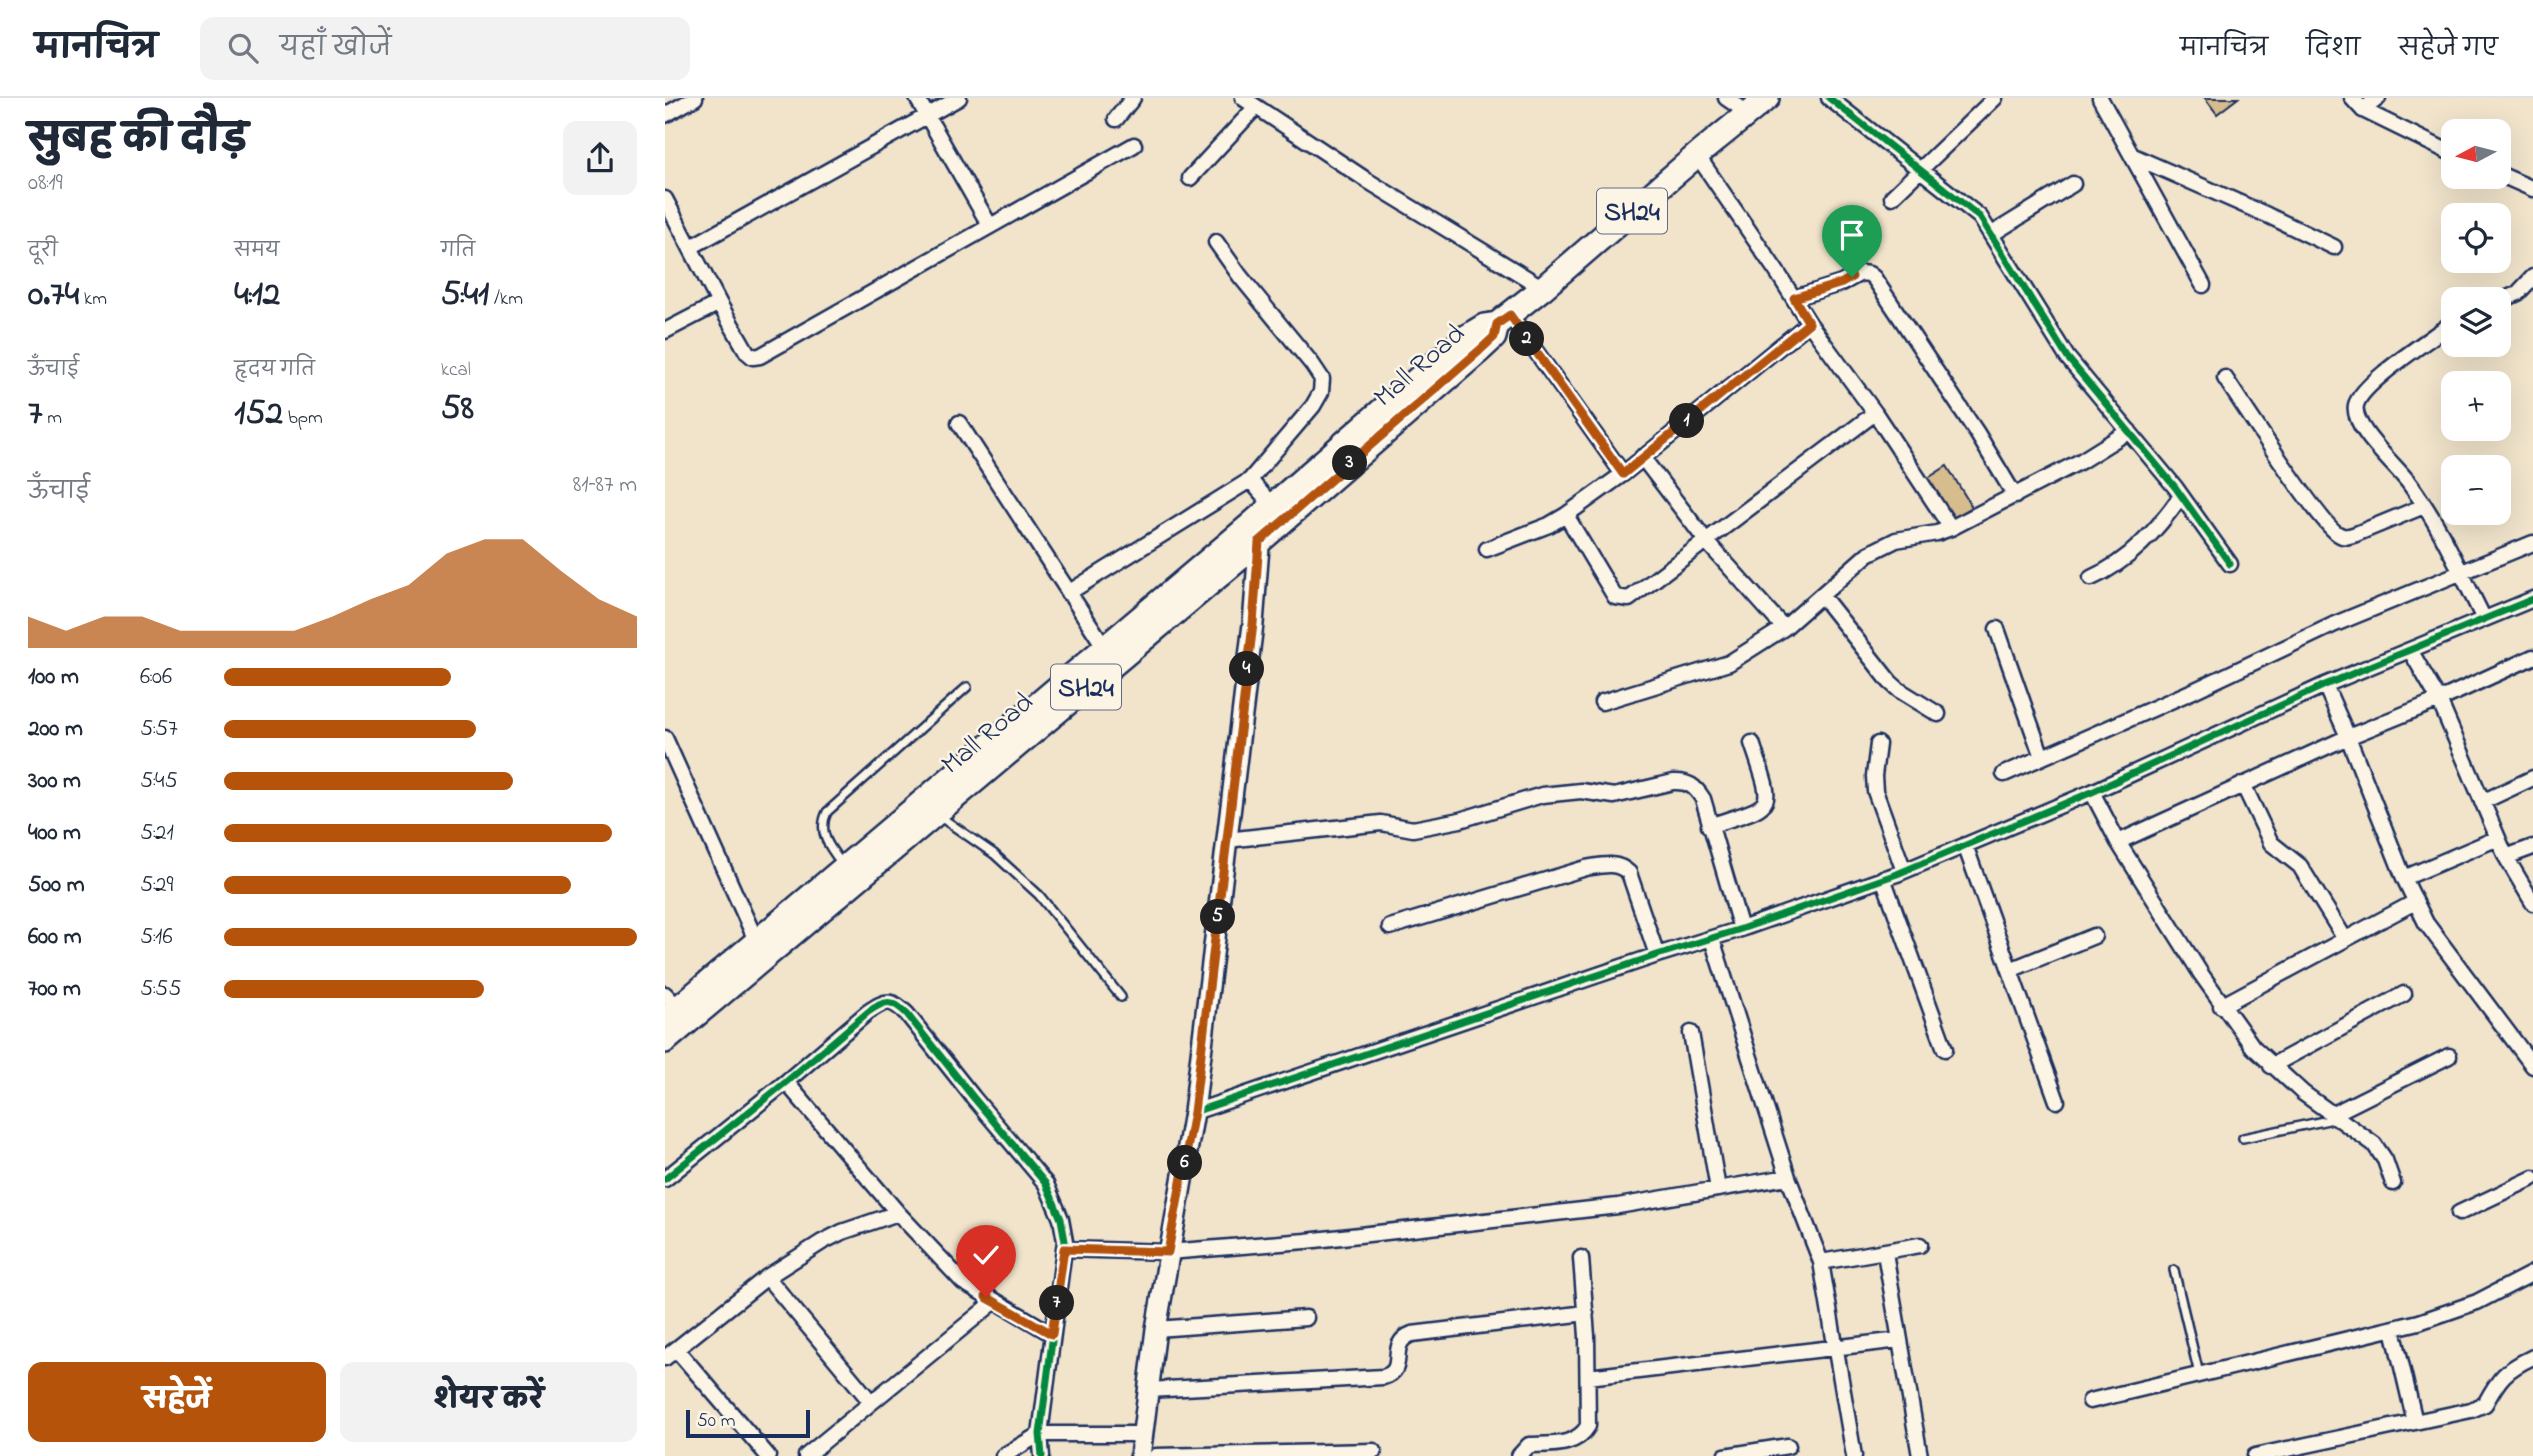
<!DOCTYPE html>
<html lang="hi">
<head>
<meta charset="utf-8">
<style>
  :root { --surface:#fff; --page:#f2f2f3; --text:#1f2937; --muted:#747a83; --line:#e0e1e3; --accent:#b45309 }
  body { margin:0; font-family:"Indie Flower","Playpen Sans Deva",sans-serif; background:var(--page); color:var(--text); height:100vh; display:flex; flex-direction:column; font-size:26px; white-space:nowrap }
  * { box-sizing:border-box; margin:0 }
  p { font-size:23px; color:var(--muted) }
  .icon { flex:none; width:38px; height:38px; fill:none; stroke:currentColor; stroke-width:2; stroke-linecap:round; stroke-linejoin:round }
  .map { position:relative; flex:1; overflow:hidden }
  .drawer { display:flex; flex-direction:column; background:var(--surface); width:665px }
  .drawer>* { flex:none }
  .needle { width:46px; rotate:263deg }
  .fabs { position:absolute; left:1776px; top:21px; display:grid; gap:14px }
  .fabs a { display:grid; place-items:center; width:70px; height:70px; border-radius:14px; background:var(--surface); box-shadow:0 7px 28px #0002; font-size:35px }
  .scale { position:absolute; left:21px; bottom:18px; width:124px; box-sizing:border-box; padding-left:7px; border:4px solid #1b2f5e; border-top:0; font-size:19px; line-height:24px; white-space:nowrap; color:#1b2f5e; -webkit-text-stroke:5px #fcf5e5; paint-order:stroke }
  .pin { position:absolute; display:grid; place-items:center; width:60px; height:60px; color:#fff; margin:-72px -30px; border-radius:50% 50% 50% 0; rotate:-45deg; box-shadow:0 0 7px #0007 }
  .pin .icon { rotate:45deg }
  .km { position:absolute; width:35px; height:35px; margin:-18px; border-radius:50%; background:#222; color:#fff; font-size:19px; line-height:35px; text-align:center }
  .round { display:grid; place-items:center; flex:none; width:74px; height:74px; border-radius:14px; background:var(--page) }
  .headline { display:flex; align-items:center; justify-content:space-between; height:119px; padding:0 28px }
  h1 { font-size:38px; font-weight:800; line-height:52px }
  .metrics { display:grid; grid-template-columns:repeat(3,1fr); gap:10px; height:119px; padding:7px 28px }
  .metrics div { display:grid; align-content:center }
  .metrics b { font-size:35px; font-weight:800 }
  .metrics small { font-size:19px; font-weight:400 }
  .metrics p { font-size:19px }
  .chart { height:196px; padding:14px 28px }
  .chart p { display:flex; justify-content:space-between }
  .chart svg { width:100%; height:126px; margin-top:7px; fill:var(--accent); opacity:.7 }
  .primary-button { display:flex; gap:14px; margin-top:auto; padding:14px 28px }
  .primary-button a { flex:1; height:80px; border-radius:14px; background:var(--accent); color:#fff; font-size:28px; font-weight:800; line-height:80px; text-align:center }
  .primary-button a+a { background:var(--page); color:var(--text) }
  ul { padding:0 28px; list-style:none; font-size:23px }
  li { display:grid; grid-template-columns:112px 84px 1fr; align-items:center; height:52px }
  li i { height:18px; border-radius:9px; background:var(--accent) }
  header { display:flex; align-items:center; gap:42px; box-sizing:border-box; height:98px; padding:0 35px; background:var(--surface); border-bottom:2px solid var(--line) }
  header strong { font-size:33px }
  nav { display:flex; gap:38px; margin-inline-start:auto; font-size:24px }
  .search { width:490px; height:63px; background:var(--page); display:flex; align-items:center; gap:18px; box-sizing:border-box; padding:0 24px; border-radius:14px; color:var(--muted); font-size:26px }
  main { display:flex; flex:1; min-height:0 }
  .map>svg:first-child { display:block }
  .building { fill:#d7bc8d; stroke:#1b2f5e; stroke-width:2 }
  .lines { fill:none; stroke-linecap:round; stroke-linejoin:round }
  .lane-casing { stroke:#1b2f5e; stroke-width:12 }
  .street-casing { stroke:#1b2f5e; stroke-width:19 }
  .secondary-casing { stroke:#1b2f5e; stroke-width:24 }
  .primary-casing { stroke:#1b2f5e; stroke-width:28 }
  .lane { stroke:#fcf5e5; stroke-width:7 }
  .street { stroke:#fcf5e5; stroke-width:14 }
  .secondary { stroke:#fcf5e5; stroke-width:19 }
  .primary { stroke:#fcf5e5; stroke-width:23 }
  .cycleway-casing { stroke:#fcf5e5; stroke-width:11 }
  .cycleway { stroke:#00873e; stroke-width:7 }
  .route-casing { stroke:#fff; stroke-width:14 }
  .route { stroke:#b45309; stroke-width:9 }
  .labels { text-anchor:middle; stroke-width:5; stroke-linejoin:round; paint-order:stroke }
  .shield { fill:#fcf5e5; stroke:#5e6a86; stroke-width:2 }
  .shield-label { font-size:26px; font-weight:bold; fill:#1b2f5e }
  .street-label { font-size:28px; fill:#1b2f5e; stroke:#fcf5e5 }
</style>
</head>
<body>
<header>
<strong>मानचित्र</strong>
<div class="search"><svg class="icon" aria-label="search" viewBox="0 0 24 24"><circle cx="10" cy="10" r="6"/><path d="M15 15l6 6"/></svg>यहाँ खोजें</div>
<nav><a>मानचित्र</a><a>दिशा</a><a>सहेजे गए</a></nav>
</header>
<main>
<section class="drawer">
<div class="headline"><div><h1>सुबह की दौड़</h1><p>08:19</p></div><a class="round"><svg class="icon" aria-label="share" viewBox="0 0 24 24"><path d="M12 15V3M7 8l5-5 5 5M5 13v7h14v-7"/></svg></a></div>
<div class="metrics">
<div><p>दूरी</p><b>0.74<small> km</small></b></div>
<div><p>समय</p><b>4:12</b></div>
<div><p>गति</p><b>5:41<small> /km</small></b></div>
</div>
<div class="metrics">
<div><p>ऊँचाई</p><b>7<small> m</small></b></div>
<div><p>हृदय गति</p><b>152<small> bpm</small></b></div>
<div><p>kcal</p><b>58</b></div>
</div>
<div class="chart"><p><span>ऊँचाई</span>81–87 m</p>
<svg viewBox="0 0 160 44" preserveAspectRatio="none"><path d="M0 44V33L10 38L20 33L30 33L40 38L50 38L60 38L70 38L80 33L90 27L100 22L110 11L120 6L130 6L140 17L150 27L160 33V44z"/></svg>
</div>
<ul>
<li><b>100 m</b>6:06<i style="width:55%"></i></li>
<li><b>200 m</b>5:57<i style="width:61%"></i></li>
<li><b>300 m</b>5:45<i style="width:70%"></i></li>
<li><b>400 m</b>5:21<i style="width:94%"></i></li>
<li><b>500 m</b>5:29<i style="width:84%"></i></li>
<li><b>600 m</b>5:16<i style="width:100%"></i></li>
<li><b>700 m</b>5:55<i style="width:63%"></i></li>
</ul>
<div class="primary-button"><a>सहेजें</a><a>शेयर करें</a></div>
</section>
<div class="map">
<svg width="1868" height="1358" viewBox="0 0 1868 1358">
  <rect width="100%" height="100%" fill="#f1e4cb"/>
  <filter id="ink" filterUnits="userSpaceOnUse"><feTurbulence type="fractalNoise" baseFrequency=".0143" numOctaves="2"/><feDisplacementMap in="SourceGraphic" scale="14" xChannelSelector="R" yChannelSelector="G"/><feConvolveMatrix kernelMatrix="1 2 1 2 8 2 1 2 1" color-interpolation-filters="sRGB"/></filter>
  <g filter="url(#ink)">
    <path class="building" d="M1540,0h33l-21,16z
      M1282,368l25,41 -22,14 -25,-41z"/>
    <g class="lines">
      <defs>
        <path id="lane" d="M274,718l55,38 45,41 82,102
          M178,767c-13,-17 -26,-32 -16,-53l140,-125
          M1578,1040l95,-20
          M1509,1172l25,104"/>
        <path id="street" d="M252,0l73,128
          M578,0l125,83 175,107
          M1061,0l22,15
          M1164,0l151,119 87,140 108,130 55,77
          M1435,0l103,187
          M1687,0l11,12 90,44
          M1698,12l15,-12
          M0,17l30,-17
          M451,21l17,-21
          M1032,57l82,120 30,48 66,90 76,115
          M1468,58l134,59 67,32
          M1834,76l34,15
          M525,80l65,-70
          M1227,99l103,-99
          M0,101l54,104 28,49 6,5 7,-1 374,-211
          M1327,136l81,-50
          M26,149l268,-149
          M1129,200l48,-15 19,-10 8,1 5,4 103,155 38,63
          M1834,204l19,-9 15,-16
          M845,217l113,159
          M1788,224c-20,16 -91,60 -97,83 -5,22 40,60 53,78 31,41 52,91 75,136
          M0,233l54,-28
          M1560,280c16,24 98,151 115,157 5,3 10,1 16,-1l68,-28
          M294,325l150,231
          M977,359l65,85 77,86
          M585,382l27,31
          M901,417l49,82 14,2 246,-186
          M822,451l62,-24 17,-10 57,-41 186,-151
          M1426,480c39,-17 66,-48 90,-82
          M403,495l182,-113 63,-74 8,-14 1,-13 -10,-15 -72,-88 -24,-34
          M1157,498l68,86 9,8 39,24
          M1332,531l45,128
          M1745,552l29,50 67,157 27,46
          M1660,587l23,52 56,141 22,45 107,143
          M937,604l127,-39 55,-35 84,-74 28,-14 41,-7 14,-5 130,-67 48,-30
          M0,640l94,209
          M1213,646l-4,32 1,15 29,80
          M1339,676l189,-83 142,-67 198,-81
          M1578,686l28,59 29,23 45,73
          M1427,694l26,50 83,132 52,73 50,46 71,51 11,16 8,23
          M1817,704l51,-24
          M1044,728c68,-23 66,-13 43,-83
          M562,742l154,-17 32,6 47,-9 82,-25 39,-4 33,5 59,-14c15,-1 22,4 30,17l38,130
          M1453,744l230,-105 91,-37 94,-43
          M1300,747l92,256
          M1841,759l27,-10
          M1218,780l62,171
          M1739,780l94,-40
          M725,829l196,-59c17,-3 31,-7 43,5l28,82
          M1047,841l76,238 33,85 33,194
          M1345,872l84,-34
          M0,896l13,14
          M1556,908l194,-104
          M1026,935l27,156
          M1606,968l133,-72
          M121,984l112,131 65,69 89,52
          M529,1014l463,-157 84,-26 156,-55 195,-82 233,-107 208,-86
          M1668,1016l116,-58
          M0,1081l121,-97 82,-70c19,-13 23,-13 39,2l66,83 73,87 15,35 4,22 -25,193 2,22
          M1794,1115l74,-35
          M399,1151l104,3 138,-11 312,-35 170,-29
          M1220,1155l35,203
          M1156,1164l99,-17
          M491,1231l150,-11
          M1728,1231l22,93
          M11,1251l92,107
          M0,1260l102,-81
          M923,1279l312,-37
          M483,1292l235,-13c27,-7 2,-33 29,-43l174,-21
          M1425,1303l329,-79 58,-20 56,-29
          M206,1304l-104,-125 55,-35 20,-10 56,-19
          M141,1358l188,-154
          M338,1358l37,-22h103
          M491,1358l218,-5
          M854,1358l10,-11c21,-1 47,2 59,-19l-1,-90 -6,-78
          M1060,1358l63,-10
          M1590,1358l216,-46 14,-6c14,-26 20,-34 48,-47"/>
        <path id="secondary" d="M475,1358l16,-127 38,-217 59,-488 7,-90"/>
        <path id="primary" d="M0,921l584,-493 217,-189 18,-11 13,-2 46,-36 154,-133 70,-57
          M0,943l594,-499 220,-191 15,-14 3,-13"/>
      </defs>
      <use href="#lane" class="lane-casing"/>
      <use href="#street" class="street-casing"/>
      <use href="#secondary" class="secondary-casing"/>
      <use href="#primary" class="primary-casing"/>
      <use href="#lane" class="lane"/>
      <use href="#street" class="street"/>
      <use href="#secondary" class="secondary"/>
      <use href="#primary" class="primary"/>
      <defs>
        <path id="cycleway" d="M1164,0l151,119 87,140 108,130 55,77
          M529,1014l463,-157 84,-26 156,-55 195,-82 233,-107 208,-86
          M0,1081l121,-97 82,-70c19,-13 23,-13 39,2l66,83 73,87 15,35 4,22 -25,193 2,22"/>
      </defs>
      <use href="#cycleway" class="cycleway-casing"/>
      <use href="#cycleway" class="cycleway"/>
    </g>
  </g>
  <g class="lines" filter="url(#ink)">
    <defs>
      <path id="route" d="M321,1199l66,37 12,-85 104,3 26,-140 59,-488 6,-82 220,-191 15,-14 3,-13 13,-9 113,159 186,-151 -15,-25 48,-15 10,-6"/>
    </defs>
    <use href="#route" class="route-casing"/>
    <use href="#route" class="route"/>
  </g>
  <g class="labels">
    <g class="shield">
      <rect x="932" y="90.5" width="70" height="45" rx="5"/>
      <rect x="386" y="566.5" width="70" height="45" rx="5"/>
    </g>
    <g class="shield-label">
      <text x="967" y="122">SH24</text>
      <text x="421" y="598">SH24</text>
    </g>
    <g class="street-label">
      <text transform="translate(753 266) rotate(-41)" y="10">Mall Road</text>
      <text transform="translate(321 634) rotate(-40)" y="10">Mall Road</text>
    </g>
  </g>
</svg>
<div class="fabs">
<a><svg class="needle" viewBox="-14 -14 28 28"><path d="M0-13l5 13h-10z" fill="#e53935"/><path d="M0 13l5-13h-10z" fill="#747a83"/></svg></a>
<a><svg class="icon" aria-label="locate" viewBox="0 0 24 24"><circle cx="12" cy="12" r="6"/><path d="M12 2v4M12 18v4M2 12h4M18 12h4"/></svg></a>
<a><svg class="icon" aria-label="layers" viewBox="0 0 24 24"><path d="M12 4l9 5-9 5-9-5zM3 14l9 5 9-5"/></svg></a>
<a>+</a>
<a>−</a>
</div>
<div class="scale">50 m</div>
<div class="pin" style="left:1187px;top:179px;background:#1e9e55"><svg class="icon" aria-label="arrive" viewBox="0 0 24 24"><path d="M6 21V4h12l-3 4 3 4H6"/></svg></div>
<div class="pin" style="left:321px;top:1199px;background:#d93025"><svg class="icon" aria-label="check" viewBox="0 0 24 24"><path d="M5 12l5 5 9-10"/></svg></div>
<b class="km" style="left:1022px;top:323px">1</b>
<b class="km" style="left:862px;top:241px">2</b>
<b class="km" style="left:685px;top:365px">3</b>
<b class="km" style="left:582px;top:571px">4</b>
<b class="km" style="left:553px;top:819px">5</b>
<b class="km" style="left:520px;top:1065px">6</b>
<b class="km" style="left:392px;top:1205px">7</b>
</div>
</main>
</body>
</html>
